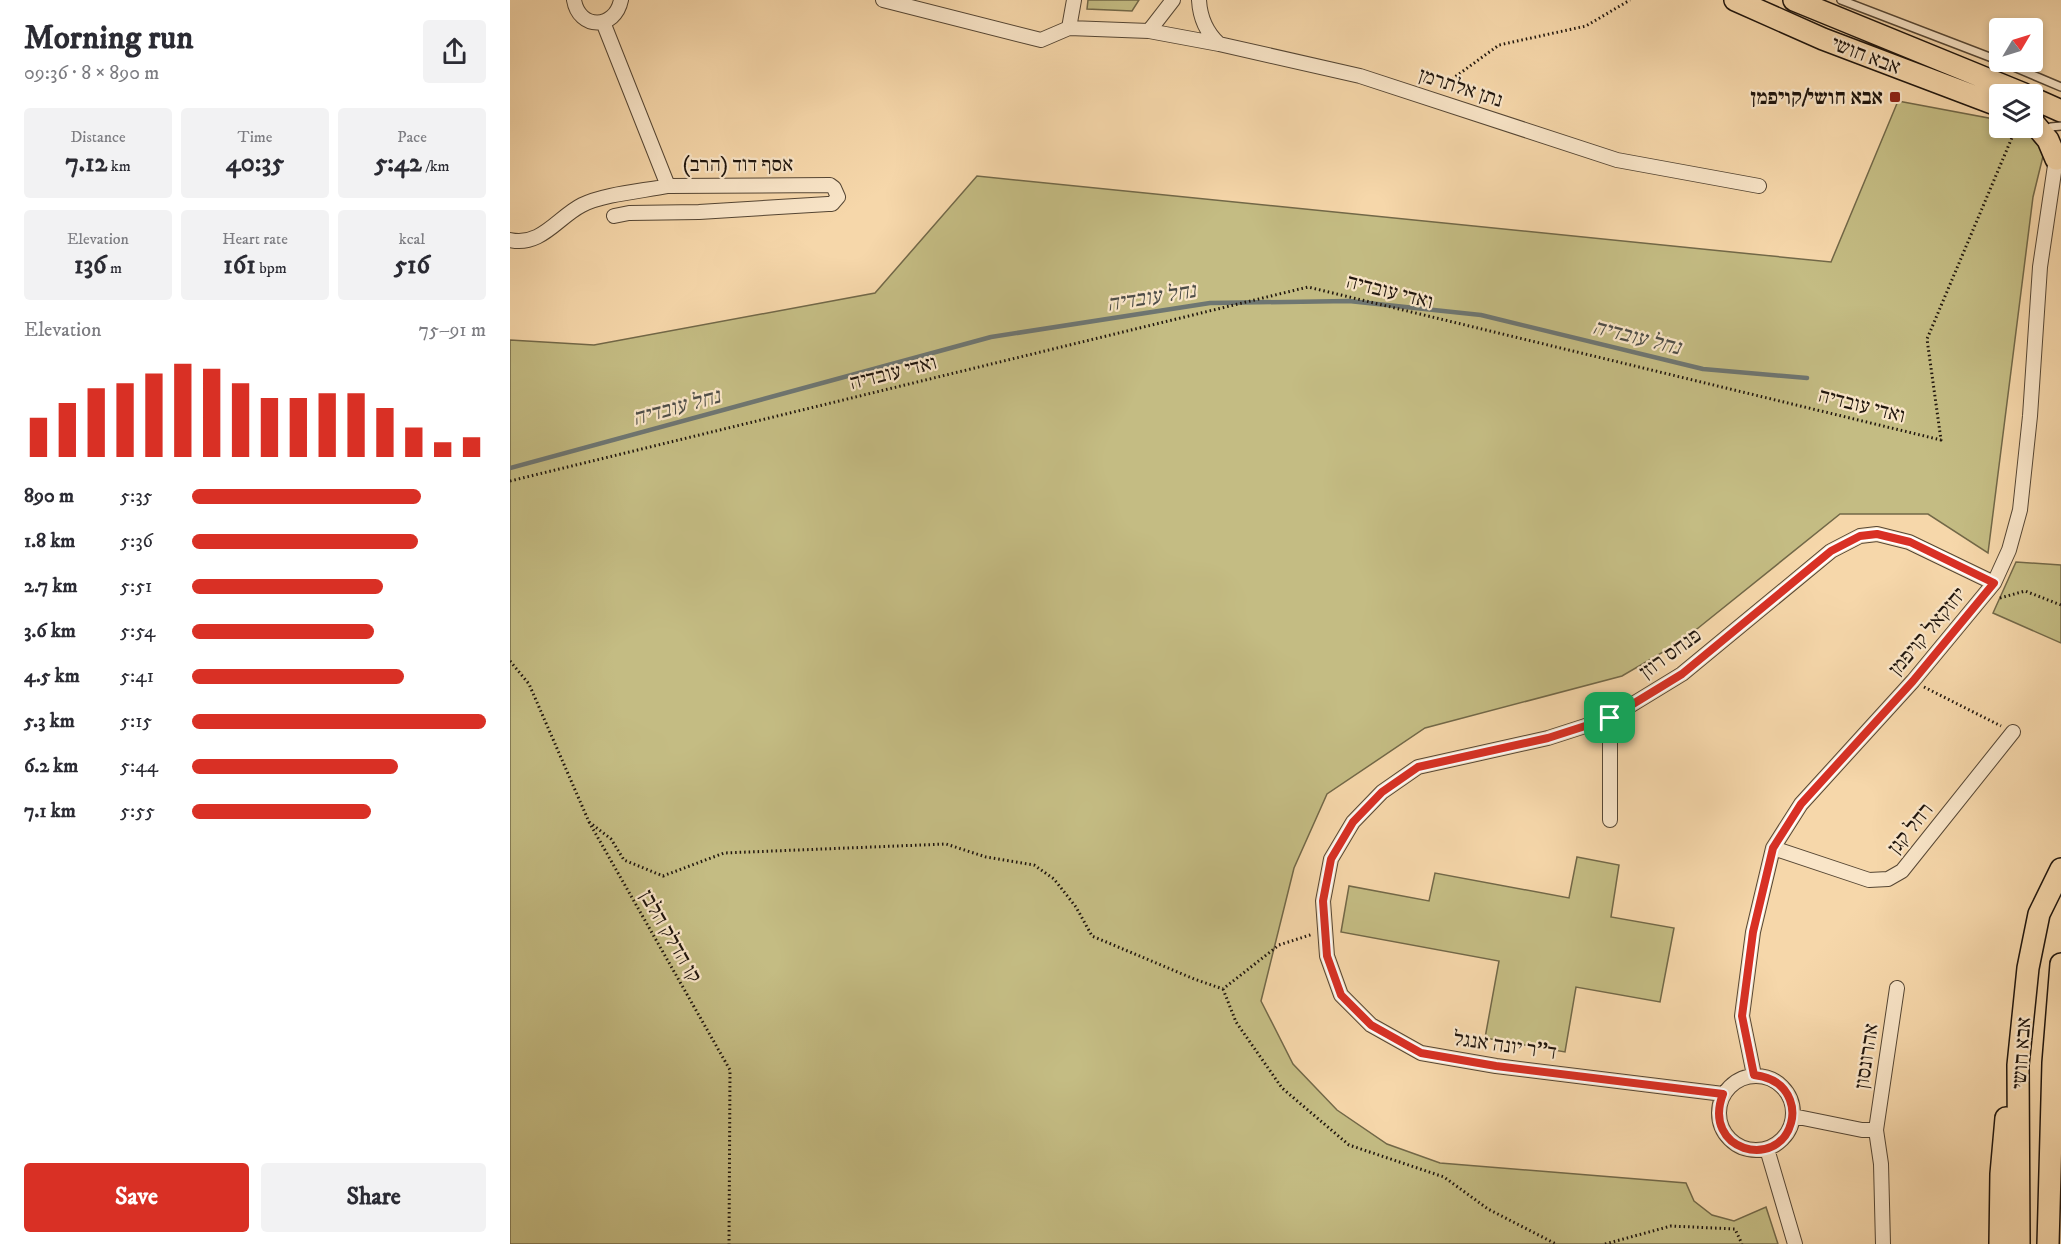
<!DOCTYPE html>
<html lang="en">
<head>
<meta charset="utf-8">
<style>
  :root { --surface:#fff; --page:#f2f2f3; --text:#2b2b33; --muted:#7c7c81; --accent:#d93025 }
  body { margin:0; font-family:"IM FELL DW Pica","Frank Ruhl Libre",serif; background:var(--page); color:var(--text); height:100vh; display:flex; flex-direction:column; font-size:22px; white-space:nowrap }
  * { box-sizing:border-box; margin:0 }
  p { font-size:20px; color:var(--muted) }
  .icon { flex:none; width:33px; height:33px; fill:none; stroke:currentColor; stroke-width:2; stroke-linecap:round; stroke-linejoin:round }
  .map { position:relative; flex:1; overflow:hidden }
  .panel { display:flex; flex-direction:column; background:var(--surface); width:510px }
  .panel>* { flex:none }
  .needle { width:39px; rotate:52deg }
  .fabs { position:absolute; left:1479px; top:18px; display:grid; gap:12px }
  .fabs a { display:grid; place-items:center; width:54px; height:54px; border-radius:6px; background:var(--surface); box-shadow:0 3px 9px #0003; font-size:30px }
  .pin { position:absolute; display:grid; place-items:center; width:51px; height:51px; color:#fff; margin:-26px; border-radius:12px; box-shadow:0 3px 9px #0006 }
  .round { display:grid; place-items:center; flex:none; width:63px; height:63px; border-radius:6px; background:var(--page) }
  .overview { display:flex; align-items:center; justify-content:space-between; height:102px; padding:0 24px }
  h1 { font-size:33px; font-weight:800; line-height:45px }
  .figures { display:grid; grid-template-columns:repeat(3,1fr); gap:9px; height:102px; padding:6px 24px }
  .figures div { display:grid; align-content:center; border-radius:6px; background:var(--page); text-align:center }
  .figures b { font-size:26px; font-weight:800 }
  .figures small { font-size:16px; font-weight:400 }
  .figures p { font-size:16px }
  .chart { height:168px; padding:12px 24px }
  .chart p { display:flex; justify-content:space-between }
  .chart svg { width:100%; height:108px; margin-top:6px; stroke:var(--accent); stroke-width:6 }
  .primary-button { display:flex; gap:12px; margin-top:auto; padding:12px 24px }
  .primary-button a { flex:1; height:69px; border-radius:6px; background:var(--accent); color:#fff; font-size:24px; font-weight:800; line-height:69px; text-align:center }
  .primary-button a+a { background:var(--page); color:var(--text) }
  ul { padding:0 24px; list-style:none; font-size:20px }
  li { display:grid; grid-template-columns:96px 72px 1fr; align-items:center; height:45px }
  li i { height:15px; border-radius:8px; background:var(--accent) }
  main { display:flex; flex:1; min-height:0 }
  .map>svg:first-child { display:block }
  .green { fill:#c4bc83; stroke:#726848; stroke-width:1.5 }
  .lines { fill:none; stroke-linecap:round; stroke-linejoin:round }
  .stream { stroke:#6e7672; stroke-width:4.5 }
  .lane-casing { stroke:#554634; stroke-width:10 }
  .street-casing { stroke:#554634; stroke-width:16 }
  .primary-casing { stroke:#1f150d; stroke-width:24 }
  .path { stroke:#1f150d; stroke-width:3; stroke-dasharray:1.5 3; stroke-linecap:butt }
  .lane { stroke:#f9e5c8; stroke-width:7 }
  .street { stroke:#f9e5c8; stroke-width:14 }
  .primary { stroke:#f6d7aa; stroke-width:21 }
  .route-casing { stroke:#fff; stroke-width:12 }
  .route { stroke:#d93025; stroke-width:8 }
  .poi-dot { fill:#8f2418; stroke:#f9e5c8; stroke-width:2 }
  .labels { text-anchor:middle; stroke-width:4.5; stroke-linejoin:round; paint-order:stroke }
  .street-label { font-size:21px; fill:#1f150d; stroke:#f9e5c8 }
  .poi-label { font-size:21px; font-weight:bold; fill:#1f150d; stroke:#f9e5c8; text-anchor:end }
  .water-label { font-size:22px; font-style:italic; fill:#4d4d48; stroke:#f9e5c8 }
</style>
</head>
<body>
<main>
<section class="panel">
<div class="overview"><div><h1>Morning run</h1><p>09:36 · 8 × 890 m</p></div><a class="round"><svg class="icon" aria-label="share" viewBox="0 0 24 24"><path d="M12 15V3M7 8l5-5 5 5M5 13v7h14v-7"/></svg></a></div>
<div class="figures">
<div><p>Distance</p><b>7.12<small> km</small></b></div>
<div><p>Time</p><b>40:35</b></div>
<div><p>Pace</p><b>5:42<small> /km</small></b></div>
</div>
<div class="figures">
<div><p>Elevation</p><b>136<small> m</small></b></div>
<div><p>Heart rate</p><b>161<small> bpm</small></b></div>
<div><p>kcal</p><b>516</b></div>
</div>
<div class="chart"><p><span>Elevation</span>75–91 m</p>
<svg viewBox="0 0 160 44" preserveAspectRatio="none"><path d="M5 44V28M15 44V22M25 44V16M35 44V14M45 44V10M55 44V6M65 44V8M75 44V14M85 44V20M95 44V20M105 44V18M115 44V18M125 44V24M135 44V32M145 44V38M155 44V36"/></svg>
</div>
<ul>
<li><b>890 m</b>5:35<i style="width:78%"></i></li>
<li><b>1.8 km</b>5:36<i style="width:77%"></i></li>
<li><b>2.7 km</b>5:51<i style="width:65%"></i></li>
<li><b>3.6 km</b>5:54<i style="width:62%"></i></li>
<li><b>4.5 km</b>5:41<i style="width:72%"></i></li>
<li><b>5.3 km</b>5:15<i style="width:100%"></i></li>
<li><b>6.2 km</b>5:44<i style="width:70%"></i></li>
<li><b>7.1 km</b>5:55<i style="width:61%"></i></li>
</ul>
<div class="primary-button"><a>Save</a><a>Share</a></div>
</section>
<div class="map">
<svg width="1551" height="1244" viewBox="0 0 1551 1244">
  <rect width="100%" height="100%" fill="#f6d7aa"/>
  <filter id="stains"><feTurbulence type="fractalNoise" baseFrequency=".00333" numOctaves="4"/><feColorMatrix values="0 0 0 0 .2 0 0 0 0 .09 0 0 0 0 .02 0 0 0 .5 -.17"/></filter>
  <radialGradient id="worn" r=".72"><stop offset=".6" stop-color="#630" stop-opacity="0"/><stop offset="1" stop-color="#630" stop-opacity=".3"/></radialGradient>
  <path class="green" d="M578,0h51l-7,11 -45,-2z
    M1388,101l101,19 1,8h32l14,16 -13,53 -45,356 -60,-39h-88l-158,127 -60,35 -197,52 -98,66 -33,74 -33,133 32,63 44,46 50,34 53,19 246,20 8,18 18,14 22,6 32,-14 12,37h-1268v-904l84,5 281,-52 102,-117 854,86z
    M1506,562l45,3v78l-68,-30z
    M1067,857l42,8 -8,52 63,11 -14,74 -84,-15 -11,65 -80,-14 14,-77 -158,-29 8,-46 80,15 6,-28 134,25z"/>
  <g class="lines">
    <path class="stream" d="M0,468l481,-131 219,-34 139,-2 132,14 222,54 104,9"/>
    <defs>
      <path id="lane" d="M1331,0l159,61
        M1492,62l59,25
        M1541,127l10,-1"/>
      <path id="street" d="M64,0c5,30 41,30 47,0
        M373,0l158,40 28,-12 80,3 70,13 141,32 257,84 142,26
        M689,0c1,18 7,32 20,44
        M93,22l65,164 162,-1 4,3 4,9 -6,7h-4l-129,8 -70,1 -15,3
        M559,28l5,-28
        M639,31l24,-31
        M0,240c31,7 48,-23 72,-35 22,-11 61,-14 86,-19
        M1100,820v-102
        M1263,848l96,32 19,-1 14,-8 111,-139
        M1244,1075l-12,-59 11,-84 20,-84 28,-44 112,-123 81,-98 15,-33 11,-40 10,-94 10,-149 17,-115
        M1209 1113a37 37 0 1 1 74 0a37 37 0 1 1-74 0Z
        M1213,1094l-227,-28 -75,-13 -50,-28 -30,-30 -14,-39 -4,-55 8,-42 22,-37 29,-30 36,-25 130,-29 62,-20 72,-44 149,-123 29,-15 17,-2 32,8 85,41
        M1283,1116l69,14h14
        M1257,1149l28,95
        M1373,1244l-2,-80 -5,-34 21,-142"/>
      <path id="primary" d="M1225,0l88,39 177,67
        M1284,0l230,94
        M1522,98l29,13
        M1522,121l16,19 8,19
        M1490,1244l1,-70 5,-56
        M1509,1244l-1,-179 10,-97 11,-54 22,-45
        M1538,1244l5,-181 8,-99"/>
    </defs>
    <use href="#lane" class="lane-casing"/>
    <use href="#street" class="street-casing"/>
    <use href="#primary" class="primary-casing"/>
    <path class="path" d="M931,87l58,-42 87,-19 44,-26
      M0,481l798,-194 633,153 -14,-101 89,-211
      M1490,598l25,-7 36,14
      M0,661l19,23 60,138 141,248 -1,174
      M1414,687l77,39
      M79,822l22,17 13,21 39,16 61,-23 222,-9 40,13 48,8 20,14 22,28 16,29 102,43 29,10 56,-44 34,-11
      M713,989l13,33 46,66 67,57 95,32 44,32 68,35
      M1095,1244l66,-18 64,3 7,15"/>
    <use href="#lane" class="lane"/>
    <use href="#street" class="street"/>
    <use href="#primary" class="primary"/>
  </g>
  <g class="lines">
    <defs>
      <path id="route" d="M1367,534l33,8 84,41 -81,98 -112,123 -28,44 -20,84 -11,84 12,59c17,2 30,9 36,25 3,8 3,16 1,23 -13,48 -90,28 -68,-29l-227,-28 -75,-13 -50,-28 -30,-30 -14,-39 -4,-55 8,-42 22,-37 29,-30 36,-25 130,-29 62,-20 72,-44 149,-123 29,-15z"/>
    </defs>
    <use href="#route" class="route-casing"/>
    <use href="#route" class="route"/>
  </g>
  <rect class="poi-dot" x="1379" y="91" width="12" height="12" rx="3"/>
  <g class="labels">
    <g class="street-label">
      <text transform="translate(1356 55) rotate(21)" y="7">אבא חושי</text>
      <text transform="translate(951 87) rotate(18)" y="7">נתן אלתרמן</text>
      <text x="228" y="171">אסף דוד (הרב)</text>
      <text transform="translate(880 291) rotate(14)" y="7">ואדי עובדיה</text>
      <text transform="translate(383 372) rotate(-14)" y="7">ואדי עובדיה</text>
      <text transform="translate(1352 405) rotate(14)" y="7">ואדי עובדיה</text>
      <text transform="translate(1417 631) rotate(-50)" y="7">יחזקאל קויפמן</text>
      <text transform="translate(1160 653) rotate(-36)" y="7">פנחס רוזן</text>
      <text transform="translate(1400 828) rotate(-51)" y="7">רחל קגן</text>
      <text transform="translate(161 936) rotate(60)" y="7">קו הדלק הלבן</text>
      <text transform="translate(995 1045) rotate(8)" y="7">ד''ר יונה אנגל</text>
      <text transform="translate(1511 1053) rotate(-86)" y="7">אבא חושי</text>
      <text transform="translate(1356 1056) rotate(-81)" y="7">אהרונסון</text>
    </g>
    <g class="poi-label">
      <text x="1373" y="104">אבא חושי/קויפמן</text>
    </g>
    <g class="water-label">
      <text transform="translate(641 296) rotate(-9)" y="8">נחל עובדיה</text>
      <text transform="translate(1127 336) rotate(14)" y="8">נחל עובדיה</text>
      <text transform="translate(166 406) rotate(-15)" y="8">נחל עובדיה</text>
    </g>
  </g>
  <rect width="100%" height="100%" filter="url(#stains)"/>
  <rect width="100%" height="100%" fill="url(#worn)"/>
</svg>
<div class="fabs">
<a><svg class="needle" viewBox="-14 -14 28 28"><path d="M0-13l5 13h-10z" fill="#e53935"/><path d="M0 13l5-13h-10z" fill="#7c7c81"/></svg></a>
<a><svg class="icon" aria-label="layers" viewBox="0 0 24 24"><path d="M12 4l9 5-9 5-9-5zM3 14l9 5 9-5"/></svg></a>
</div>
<div class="pin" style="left:1100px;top:718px;background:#1e9e55"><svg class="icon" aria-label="arrive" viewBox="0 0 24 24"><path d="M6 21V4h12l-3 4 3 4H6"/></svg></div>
</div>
</main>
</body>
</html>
